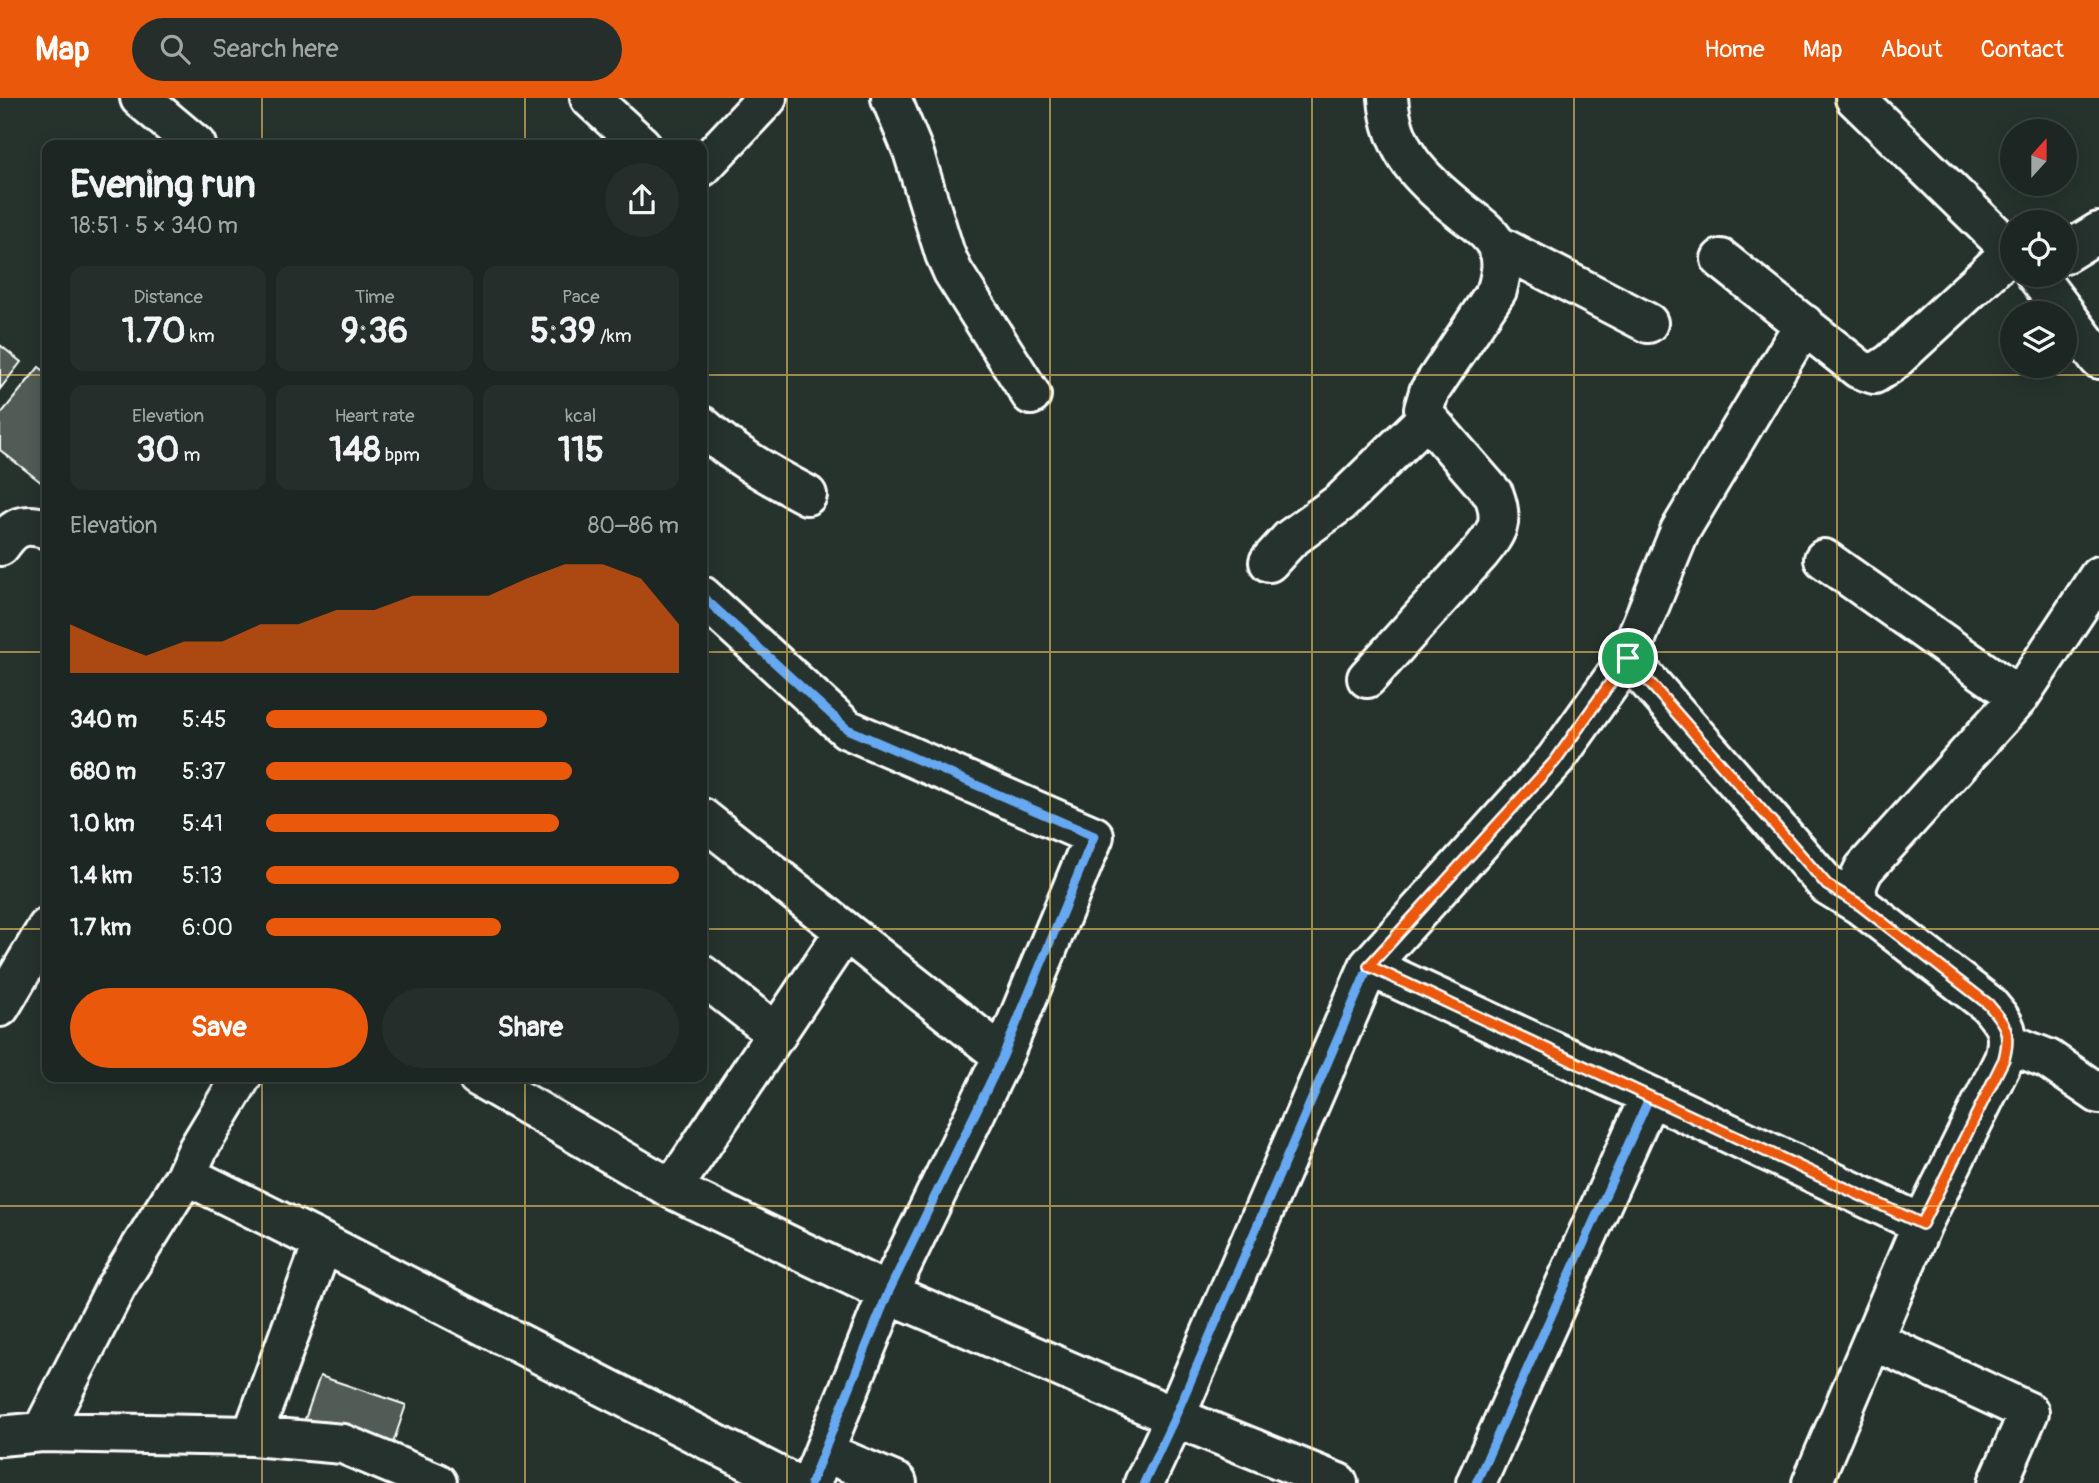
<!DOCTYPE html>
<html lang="en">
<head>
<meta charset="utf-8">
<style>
  :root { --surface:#1c2622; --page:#252e2a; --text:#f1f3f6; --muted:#a0a5a5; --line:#3a4340; --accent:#ea580c }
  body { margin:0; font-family:Pangolin,sans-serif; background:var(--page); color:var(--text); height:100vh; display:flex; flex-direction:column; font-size:26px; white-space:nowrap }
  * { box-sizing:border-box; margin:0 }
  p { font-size:23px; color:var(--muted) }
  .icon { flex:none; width:38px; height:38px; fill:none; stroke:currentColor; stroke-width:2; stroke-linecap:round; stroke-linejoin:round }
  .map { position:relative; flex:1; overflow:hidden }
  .side { position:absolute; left:42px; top:42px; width:665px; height:942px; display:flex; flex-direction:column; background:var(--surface); border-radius:14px; box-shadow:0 4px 18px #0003,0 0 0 2px var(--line) }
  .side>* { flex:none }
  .needle { width:46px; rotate:21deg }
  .controls { position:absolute; left:2000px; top:21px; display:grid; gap:14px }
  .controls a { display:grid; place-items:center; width:77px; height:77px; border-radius:50%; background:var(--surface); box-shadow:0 4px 18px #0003,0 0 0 2px var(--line); font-size:35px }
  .pin { position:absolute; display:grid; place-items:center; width:60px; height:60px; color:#fff; margin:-30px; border:4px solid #fff; border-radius:50%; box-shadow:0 2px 7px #0007 }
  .round { display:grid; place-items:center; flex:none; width:74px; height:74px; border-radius:37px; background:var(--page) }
  .head { display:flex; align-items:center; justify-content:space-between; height:119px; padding:0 28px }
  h1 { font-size:38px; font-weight:700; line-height:52px }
  .figures { display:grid; grid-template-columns:repeat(3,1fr); gap:10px; height:119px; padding:7px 28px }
  .figures div { display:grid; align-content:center; border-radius:14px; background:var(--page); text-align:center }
  .figures b { font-size:35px; font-weight:700 }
  .figures small { font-size:19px; font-weight:400 }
  .figures p { font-size:19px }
  .chart { height:196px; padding:14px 28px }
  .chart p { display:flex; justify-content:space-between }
  .chart svg { width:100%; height:126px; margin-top:7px; fill:var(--accent); opacity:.7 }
  .cta { display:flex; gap:14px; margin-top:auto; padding:14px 28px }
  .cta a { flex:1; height:80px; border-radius:42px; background:var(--accent); color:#fff; font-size:28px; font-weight:700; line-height:80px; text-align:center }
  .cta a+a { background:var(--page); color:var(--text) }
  ul { padding:0 28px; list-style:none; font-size:23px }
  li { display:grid; grid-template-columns:112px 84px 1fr; align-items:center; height:52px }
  li i { height:18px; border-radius:9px; background:var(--accent) }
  header { display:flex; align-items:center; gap:42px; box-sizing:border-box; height:98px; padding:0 35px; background:var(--accent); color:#fff }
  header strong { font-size:33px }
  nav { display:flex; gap:38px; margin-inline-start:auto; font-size:24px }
  .search { width:490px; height:63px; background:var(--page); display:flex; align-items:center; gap:18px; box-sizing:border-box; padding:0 24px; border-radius:38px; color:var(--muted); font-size:26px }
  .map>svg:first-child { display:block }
  .building { fill:#515c57; stroke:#fff; stroke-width:2 }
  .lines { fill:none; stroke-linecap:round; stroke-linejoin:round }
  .minor-casing { stroke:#fff; stroke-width:44 }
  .minor { stroke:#26332d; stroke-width:38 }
  .cycleway-casing { stroke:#26332d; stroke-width:13 }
  .cycleway { stroke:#66a8f1; stroke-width:9 }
  .route-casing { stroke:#fff; stroke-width:14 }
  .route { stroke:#ea580c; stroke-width:9 }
  .grid { fill:none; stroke:#ffd166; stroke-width:2; stroke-opacity:0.55 }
</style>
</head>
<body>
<header>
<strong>Map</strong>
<div class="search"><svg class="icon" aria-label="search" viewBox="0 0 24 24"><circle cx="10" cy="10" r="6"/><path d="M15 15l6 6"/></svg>Search here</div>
<nav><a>Home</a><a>Map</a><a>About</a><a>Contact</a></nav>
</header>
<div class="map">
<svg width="2099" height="1385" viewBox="0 0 2099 1385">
  <rect width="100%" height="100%" fill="#26332d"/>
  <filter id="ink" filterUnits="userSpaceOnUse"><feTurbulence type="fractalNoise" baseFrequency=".0143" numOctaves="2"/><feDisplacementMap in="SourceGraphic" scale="14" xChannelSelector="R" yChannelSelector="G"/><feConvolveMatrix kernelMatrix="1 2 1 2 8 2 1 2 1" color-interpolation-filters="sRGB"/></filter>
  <g filter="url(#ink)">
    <path class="building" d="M0,247l21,17 -21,27z
      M39,269l8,6v114l-47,-37v-35z
      M320,1278l86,29 -17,50 -86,-30z"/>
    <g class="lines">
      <defs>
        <path id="minor" d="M140,0l56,47
          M590,0l51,47
          M891,0l22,53 32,103 8,18 78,123
          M1855,0l157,153
          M702,69l65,-69
          M1497,147l151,78
          M2065,155l34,-21
          M1721,161l138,110 15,5 17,-11 121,-112
          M2036,177l29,38
          M2065,216l34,45
          M702,328c32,29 67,49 105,69
          M0,448c14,-20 24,-24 47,-17
          M1824,461l195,138
          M1269,464l21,-23 51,-37 86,-84
          M702,498l145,133 247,107 -91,220 -115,237 -77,190
          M1628,560l199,227 33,20
          M1367,580l113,-125c17,-21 24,-31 14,-58l-67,-77 -3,-9 5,-17 68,-102c4,-15 8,-32 -1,-46 -8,-14 -23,-23 -35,-33 -40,-32 -69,-60 -73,-113
          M702,720l301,238
          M1369,868l186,-206 73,-102 52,-127 124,-207
          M702,877l75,59
          M0,909l47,-79
          M2008,945l40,16 51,35
          M477,978l195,113 216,104 287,124 163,66
          M1650,998l272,128
          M186,1077l137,68 469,240
          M672,1091l173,-258
          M1873,1242l156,72 -31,71
          M42,1334l74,-145 70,-112 12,-26 44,-73
          M0,1338l42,-4 210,4 91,8 94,39
          M252,1338l71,-193
          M824,1354l73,31
          M1144,1385l31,-66 194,-451 281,130 -174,387
          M1812,1385l110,-259 82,-165c7,-27 2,-34 -16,-55l-128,-99c-6,-15 -3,-23 4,-36l155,-172 80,-121"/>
      </defs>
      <use href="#minor" class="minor-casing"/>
      <use href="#minor" class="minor"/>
      <defs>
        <path id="cycleway" d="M702,498l145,133 247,107 -91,220 -115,237 -77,190
          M1144,1385l31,-66 194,-451 281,130 -174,387"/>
      </defs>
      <use href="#cycleway" class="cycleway-casing"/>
      <use href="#cycleway" class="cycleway"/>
    </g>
  </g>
  <g class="lines" filter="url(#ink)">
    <defs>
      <path id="route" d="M1628,560l199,227 33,20 128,99c18,21 23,28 16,55l-82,165 -553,-258 186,-205z"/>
    </defs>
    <use href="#route" class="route-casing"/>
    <use href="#route" class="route"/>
  </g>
  <path class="grid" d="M262,0v47M525,0v47M787,0v1385M1050,0v1385M1312,0v1385M1574,0v1385M1837,0v1385M0,277h47M702,277h1397M0,554h47M702,554h1397M0,831h47M702,831h1397M262,978v407M525,978v407M0,1108h2099"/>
</svg>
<div class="controls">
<a><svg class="needle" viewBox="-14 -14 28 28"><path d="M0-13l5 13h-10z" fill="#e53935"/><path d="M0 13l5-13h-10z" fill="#a0a5a5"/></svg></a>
<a><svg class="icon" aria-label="locate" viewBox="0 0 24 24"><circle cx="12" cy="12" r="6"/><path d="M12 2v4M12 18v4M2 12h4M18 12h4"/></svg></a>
<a><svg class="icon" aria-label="layers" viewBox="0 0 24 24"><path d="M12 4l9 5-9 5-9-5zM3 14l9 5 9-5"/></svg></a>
</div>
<div class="pin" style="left:1628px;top:560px;background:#1e9e55"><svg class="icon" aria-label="arrive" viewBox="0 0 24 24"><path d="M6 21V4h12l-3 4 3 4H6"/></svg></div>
<section class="side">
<div class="head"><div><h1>Evening run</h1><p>18:51 · 5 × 340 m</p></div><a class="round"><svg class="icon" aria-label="share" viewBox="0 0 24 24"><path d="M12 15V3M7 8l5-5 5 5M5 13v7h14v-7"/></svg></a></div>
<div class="figures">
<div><p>Distance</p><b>1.70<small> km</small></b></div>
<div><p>Time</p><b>9:36</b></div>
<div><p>Pace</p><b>5:39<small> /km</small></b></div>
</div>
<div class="figures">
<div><p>Elevation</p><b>30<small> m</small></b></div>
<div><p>Heart rate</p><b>148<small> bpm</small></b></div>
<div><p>kcal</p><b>115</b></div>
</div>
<div class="chart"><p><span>Elevation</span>80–86 m</p>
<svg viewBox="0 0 160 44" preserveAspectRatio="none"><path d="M0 44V27L10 33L20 38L30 33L40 33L50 27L60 27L70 22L80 22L90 17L100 17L110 17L120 11L130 6L140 6L150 11L160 27V44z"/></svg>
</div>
<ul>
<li><b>340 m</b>5:45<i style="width:68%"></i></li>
<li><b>680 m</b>5:37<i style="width:74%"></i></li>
<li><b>1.0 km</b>5:41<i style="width:71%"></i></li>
<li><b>1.4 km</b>5:13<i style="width:100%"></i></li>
<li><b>1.7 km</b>6:00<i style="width:57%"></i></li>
</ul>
<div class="cta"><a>Save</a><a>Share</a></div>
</section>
</div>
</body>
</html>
